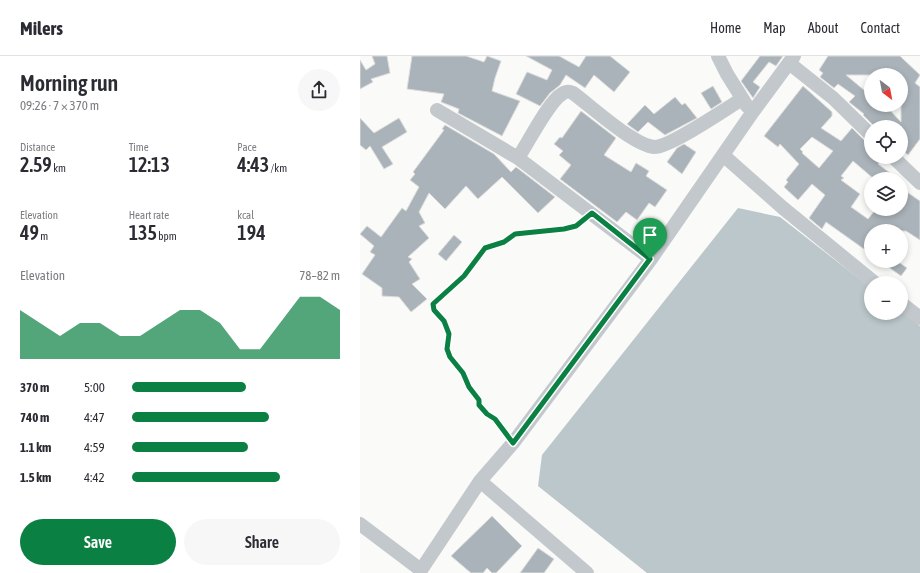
<!DOCTYPE html>
<html lang="en">
<head>
<meta charset="utf-8">
<style>
  :root { --surface:#fff; --page:#f7f7f7; --text:#2b2b33; --muted:#7c7c81; --line:#e1e1e2; --accent:#0b8043 }
  body { margin:0; font-family:"Asap Condensed",sans-serif; background:var(--page); color:var(--text); height:100vh; display:flex; flex-direction:column; font-size:15px; white-space:nowrap }
  * { box-sizing:border-box; margin:0 }
  p { font-size:13px; color:var(--muted) }
  .icon { flex:none; width:22px; height:22px; fill:none; stroke:currentColor; stroke-width:2; stroke-linecap:round; stroke-linejoin:round }
  .map { position:relative; flex:1; overflow:hidden }
  .sheet { display:flex; flex-direction:column; background:var(--surface); width:360px }
  .sheet>* { flex:none }
  .needle { width:26px; rotate:148deg }
  .tools { position:absolute; left:504px; top:12px; display:grid; gap:8px }
  .tools a { display:grid; place-items:center; width:44px; height:44px; border-radius:50%; background:var(--surface); box-shadow:0 2px 6px #0003; font-size:20px }
  .pin { position:absolute; display:grid; place-items:center; width:34px; height:34px; color:#fff; margin:-41px -17px; border-radius:50% 50% 50% 0; rotate:-45deg; box-shadow:0 0 4px #0007 }
  .pin .icon { rotate:45deg }
  .round { display:grid; place-items:center; flex:none; width:42px; height:42px; border-radius:21px; background:var(--page) }
  .headline { display:flex; align-items:center; justify-content:space-between; height:68px; padding:0 20px }
  h1 { font-size:22px; font-weight:600; line-height:30px }
  .figures { display:grid; grid-template-columns:repeat(3,1fr); gap:6px; height:68px; padding:4px 20px }
  .figures div { display:grid; align-content:center }
  .figures b { font-size:20px; font-weight:600 }
  .figures small { font-size:11px; font-weight:400 }
  .figures p { font-size:11px }
  .chart { height:112px; padding:8px 20px }
  .chart p { display:flex; justify-content:space-between }
  .chart svg { width:100%; height:72px; margin-top:4px; fill:var(--accent); opacity:.7 }
  .primary-button { display:flex; gap:8px; margin-top:auto; padding:8px 20px }
  .primary-button a { flex:1; height:46px; border-radius:24px; background:var(--accent); color:#fff; font-size:16px; font-weight:600; line-height:46px; text-align:center }
  .primary-button a+a { background:var(--page); color:var(--text) }
  ul { padding:0 20px; list-style:none; font-size:13px }
  li { display:grid; grid-template-columns:64px 48px 1fr; align-items:center; height:30px }
  li i { height:10px; border-radius:5px; background:var(--accent) }
  header { display:flex; align-items:center; gap:24px; box-sizing:border-box; height:56px; padding:0 20px; background:var(--surface); border-bottom:1px solid var(--line) }
  header strong { font-size:19px }
  nav { display:flex; gap:22px; margin-inline-start:auto; font-size:14px }
  main { display:flex; flex:1; min-height:0 }
  .map>svg:first-child { display:block }
  .water { fill:#bbc7cb }
  .building { fill:#aab3b9; stroke:#dcdcda; fill-rule:evenodd }
  .lines { fill:none; stroke-linecap:round; stroke-linejoin:round }
  .path { stroke:#bbbfc2; stroke-width:2; stroke-dasharray:2 2; stroke-linecap:butt }
  .minor { stroke:#c3c8cc; stroke-width:14 }
  .route-casing { stroke:#fff; stroke-width:8 }
  .route { stroke:#0b8043; stroke-width:5 }
</style>
</head>
<body>
<header>
<strong>Milers</strong>
<nav><a>Home</a><a>Map</a><a>About</a><a>Contact</a></nav>
</header>
<main>
<section class="sheet">
<div class="headline"><div><h1>Morning run</h1><p>09:26 · 7 × 370 m</p></div><a class="round"><svg class="icon" aria-label="share" viewBox="0 0 24 24"><path d="M12 15V3M7 8l5-5 5 5M5 13v7h14v-7"/></svg></a></div>
<div class="figures">
<div><p>Distance</p><b>2.59<small> km</small></b></div>
<div><p>Time</p><b>12:13</b></div>
<div><p>Pace</p><b>4:43<small> /km</small></b></div>
</div>
<div class="figures">
<div><p>Elevation</p><b>49<small> m</small></b></div>
<div><p>Heart rate</p><b>135<small> bpm</small></b></div>
<div><p>kcal</p><b>194</b></div>
</div>
<div class="chart"><p><span>Elevation</span>78–82 m</p>
<svg viewBox="0 0 160 44" preserveAspectRatio="none"><path d="M0 44V14L10 22L20 30L30 22L40 22L50 30L60 30L70 22L80 14L90 14L100 22L110 38L120 38L130 22L140 6L150 6L160 14V44z"/></svg>
</div>
<ul>
<li><b>370 m</b>5:00<i style="width:55%"></i></li>
<li><b>740 m</b>4:47<i style="width:66%"></i></li>
<li><b>1.1 km</b>4:59<i style="width:56%"></i></li>
<li><b>1.5 km</b>4:42<i style="width:71%"></i></li>
</ul>
<div class="primary-button"><a>Save</a><a>Share</a></div>
</section>
<div class="map">
<svg width="560" height="517" viewBox="0 0 560 517">
  <rect width="100%" height="100%" fill="#fafaf8"/>
  <path class="water" d="M378,152l42,9 91,71v25h30v-2l19,15v247h-273l-109,-87 4,-31z"/>
  <path class="building" d="M12,0h15l3,17 -19,6 2,3 -13,7v-29l6,10 9,-6z
    M52,0h54l18,6 3,-6 14,5 -6,17 -3,13 28,10 -18,35 -44,-23 1,-4 -18,-7 3,-8 -37,-5z
    M166,0h33l20,11 7,-11h24l20,16 -16,20 -20,-17 -9,13 -19,-13 -6,10 -10,8 -10,13 -24,-12 11,-22 20,8 5,-10z
    M400,0h23l-7,10 -7,-4 -16,20 7,5 -7,11 -12,-17z
    M468,0h72l20,19 -5,8 5,4v52l-12,16 -7,-6v-22h-26l-12,-12 1,-1 -15,-12 6,-6 -17,-12 -4,4 -14,-11 3,-4 -4,-3zM486,19h55v47l-16,-17h-14v-9z
    M353,30l9,16 -11,7 -10,-16z
    M443,30l29,26v4l-11,12 20,13 11,-13 13,13 6,2v14h13l-6,7 20,15h-24l-21,-18 -12,15 3,2 -3,2 19,14 -9,13 17,12 8,-10h25v-21l19,13v39l-14,-9h-35v23l-45,-32 -4,7 -13,-11 16,-23 -13,-11 -14,16 -14,-13 4,-5 -2,-2 13,-16 -19,-20 -2,3 -14,-11zM452,81l21,14 -14,17 -17,-15 1,-1 -3,-3z
    M315,41l7,8 3,-2 12,15 -32,17 -17,-13 -10,10 -11,-8 18,-19 9,9z
    M221,55l35,27 -12,17 27,17 5,-9 13,8 -3,5 21,14 -12,17 -6,-4 -12,17 -11,-8 -9,10 -57,-43 11,-14 -12,-10 4,-4 -9,-7 6,-7 2,1z
    M0,62l14,15 25,-15 8,14 -25,15 11,17 -9,5 -14,-23 -4,4 -6,-5z
    M85,69l49,29 17,18 5,-5 39,30 -17,16 -36,-36 -24,22 -12,-13 -21,23 -16,-16 -10,19 6,11 -6,3 10,12 -21,19 4,2 -3,3 11,17 -8,5 15,15 -16,13 -12,-15 -17,-1v-8l-20,-14 13,-19 -5,-3 4,-6 -14,-12 7,-8 14,11 21,-29 4,3 13,-24 -9,-7 5,-6 -2,-2 31,-42 -2,-1z
    M324,88l12,8 -14,22 -15,-12 10,-14z
    M94,179l8,7 -16,19 -8,-7z
    M520,205h17l10,7 -6,8z
    M132,460l30,30 -26,27h-4l-5,-5 -4,5h-12l-20,-17z
    M178,492l16,11 -10,14h-24z"/>
  <g class="lines">
    <path class="path" d="M145,377l-10,-14 -8,-5 -8,-9c0,-9 -10,-13 -10,-22 -6,-10 -18,-21 -21,-31 -3,-10 3,-20 -4,-30 -4,-7 -10,-9 -11,-18l31,-28 21,-28 19,-6 11,-8 49,-5 12,-3 5,-4"/>
    <path class="minor" d="M358,0l9,18 20,32
      M429,7l44,35 38,37
      M77,54l81,48 133,101
      M363,99l60,53 92,75
      M533,101l27,26
      M158,102c10,-15 31,-57 44,-64 4,-3 7,-3 11,-1 19,14 60,52 81,54 15,1 73,-39 88,-48
      M541,247l19,15
      M120,425l107,92
      M0,468l61,46
      M59,517l61,-92 33,-38 138,-184 101,-146 42,-57"/>
  </g>
  <g class="lines">
    <defs>
      <path id="route" d="M232,157l58,46 -137,184 -18,-24 -8,-5 -8,-9v-5l-10,-13 -6,-14 -13,-16 -3,-8 2,-15 -5,-13 -10,-11 -1,-6 31,-28 21,-28 19,-6 11,-8 49,-5 12,-3z"/>
    </defs>
    <use href="#route" class="route-casing"/>
    <use href="#route" class="route"/>
  </g>
</svg>
<div class="tools">
<a><svg class="needle" viewBox="-14 -14 28 28"><path d="M0-13l5 13h-10z" fill="#e53935"/><path d="M0 13l5-13h-10z" fill="#7c7c81"/></svg></a>
<a><svg class="icon" aria-label="locate" viewBox="0 0 24 24"><circle cx="12" cy="12" r="6"/><path d="M12 2v4M12 18v4M2 12h4M18 12h4"/></svg></a>
<a><svg class="icon" aria-label="layers" viewBox="0 0 24 24"><path d="M12 4l9 5-9 5-9-5zM3 14l9 5 9-5"/></svg></a>
<a>+</a>
<a>−</a>
</div>
<div class="pin" style="left:290px;top:203px;background:#1e9e55"><svg class="icon" aria-label="arrive" viewBox="0 0 24 24"><path d="M6 21V4h12l-3 4 3 4H6"/></svg></div>
</div>
</main>
</body>
</html>
